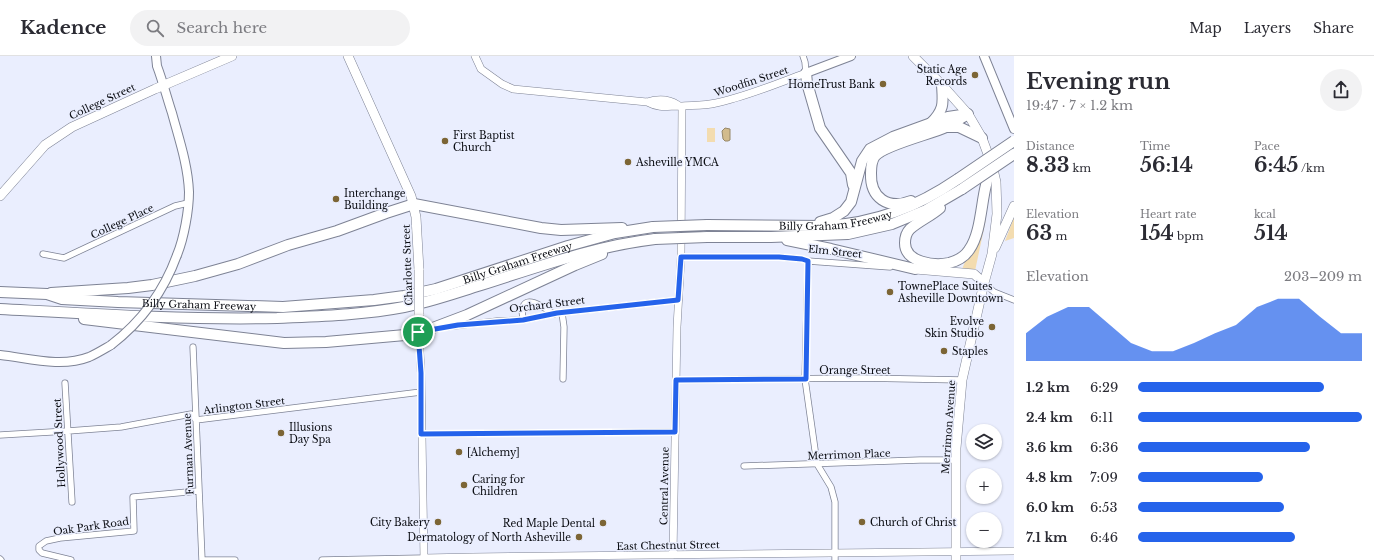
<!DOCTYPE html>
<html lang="en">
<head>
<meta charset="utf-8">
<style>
  :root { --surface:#fff; --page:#f2f2f3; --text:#2b2b33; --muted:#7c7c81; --line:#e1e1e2; --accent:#2563eb }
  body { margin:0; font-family:"Libre Baskerville",serif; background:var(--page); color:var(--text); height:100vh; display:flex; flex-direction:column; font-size:15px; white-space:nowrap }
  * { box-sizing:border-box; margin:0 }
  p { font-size:13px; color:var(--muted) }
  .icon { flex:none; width:22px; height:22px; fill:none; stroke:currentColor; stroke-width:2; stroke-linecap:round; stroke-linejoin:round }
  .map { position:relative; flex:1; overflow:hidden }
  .side { display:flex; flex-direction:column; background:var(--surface); width:360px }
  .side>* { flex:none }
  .buttons { position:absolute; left:966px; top:368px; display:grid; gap:8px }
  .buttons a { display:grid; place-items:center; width:36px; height:36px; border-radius:50%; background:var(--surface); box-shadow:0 1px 3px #0004; font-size:20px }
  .pin { position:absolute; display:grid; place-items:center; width:34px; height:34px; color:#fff; margin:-17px; border:2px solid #fff; border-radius:50%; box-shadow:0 1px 4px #0007 }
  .round { display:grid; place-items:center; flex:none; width:42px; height:42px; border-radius:21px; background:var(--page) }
  .overview { display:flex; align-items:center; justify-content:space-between; height:68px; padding:0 12px }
  h1 { font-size:22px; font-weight:700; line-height:30px }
  .figures { display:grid; grid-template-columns:repeat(3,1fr); gap:6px; height:68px; padding:4px 12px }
  .figures div { display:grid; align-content:center }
  .figures b { font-size:20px; font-weight:700 }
  .figures small { font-size:11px; font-weight:400 }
  .figures p { font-size:11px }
  .chart { height:112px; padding:8px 12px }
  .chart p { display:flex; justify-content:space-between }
  .chart svg { width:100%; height:72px; margin-top:4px; fill:var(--accent); opacity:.7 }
  ul { padding:0 12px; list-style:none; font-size:13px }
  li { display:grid; grid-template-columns:64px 48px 1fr; align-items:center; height:30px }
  li i { height:10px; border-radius:5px; background:var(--accent) }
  header { display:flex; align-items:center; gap:24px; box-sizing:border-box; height:56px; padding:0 20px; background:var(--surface); border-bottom:1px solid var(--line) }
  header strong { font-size:19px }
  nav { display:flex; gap:22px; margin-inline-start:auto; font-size:14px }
  .search { width:280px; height:36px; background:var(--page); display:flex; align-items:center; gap:10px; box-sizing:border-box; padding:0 14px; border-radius:22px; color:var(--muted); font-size:15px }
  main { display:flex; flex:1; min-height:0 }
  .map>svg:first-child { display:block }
  .green { fill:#f3dcb0 }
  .water { fill:#d2bb8d; stroke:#968768 }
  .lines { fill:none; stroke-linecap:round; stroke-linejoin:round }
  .minor-casing { stroke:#7e8395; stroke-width:7 }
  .tertiary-casing { stroke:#7e8395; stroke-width:8 }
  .secondary-casing { stroke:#7e8395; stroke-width:10 }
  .primary-casing { stroke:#7e8395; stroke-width:10 }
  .motorway-casing { stroke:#7e8395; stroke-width:12 }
  .minor { stroke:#fff; stroke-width:5.5 }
  .tertiary { stroke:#fff; stroke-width:7 }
  .secondary { stroke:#fff; stroke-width:8 }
  .primary { stroke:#fff; stroke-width:9 }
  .motorway { stroke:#fff; stroke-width:10 }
  .secondary-bridge-casing { stroke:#7e8395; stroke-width:10; stroke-linecap:butt }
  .primary-bridge-casing { stroke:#7e8395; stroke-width:10; stroke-linecap:butt }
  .motorway-bridge-casing { stroke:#7e8395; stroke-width:12; stroke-linecap:butt }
  .secondary-bridge { stroke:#fff; stroke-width:8 }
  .primary-bridge { stroke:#fff; stroke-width:9 }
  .motorway-bridge { stroke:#fff; stroke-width:10 }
  .route-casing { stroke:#fff; stroke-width:8 }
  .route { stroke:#2563eb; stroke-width:5 }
  .poi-dot { fill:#7c6535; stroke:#eaeefe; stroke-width:1.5 }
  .labels { text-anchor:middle; stroke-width:3; stroke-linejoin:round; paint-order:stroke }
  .poi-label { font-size:10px; fill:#0b0d13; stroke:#eaeefe; text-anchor:start }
  .street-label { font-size:10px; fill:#0b0d13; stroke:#eaeefe }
</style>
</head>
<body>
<header>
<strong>Kadence</strong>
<div class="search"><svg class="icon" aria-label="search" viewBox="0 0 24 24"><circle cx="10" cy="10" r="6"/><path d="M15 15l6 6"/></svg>Search here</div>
<nav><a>Map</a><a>Layers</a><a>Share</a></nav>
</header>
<main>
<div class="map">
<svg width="1014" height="504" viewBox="0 0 1014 504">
  <rect width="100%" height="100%" fill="#eaeefe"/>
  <path class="green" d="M707,72h8v14h-8z
    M1014,161v21l-9,3 8,-21z
    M986,163l-11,52 -13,-2 3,-7 10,-12z"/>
  <path class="water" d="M725,72l5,1v11l-2,1h-3l-2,-2 -1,-8z"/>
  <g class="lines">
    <defs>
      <path id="minor" d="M803,0l2,6 1,11
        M43,198l21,4 111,-52 13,-3
        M681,201h98l23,2 6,2 82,6
        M808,205l-3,118 12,85 14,23 4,15v58
        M984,227l10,9 20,8
        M562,257l2,14 -1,52
        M523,264c0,-5 -2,-9 0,-13 4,-13 24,3 31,7
        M446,271l51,-6 26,-1 34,-7 121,-13
        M193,291l9,213
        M676,324l185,-2 101,2
        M65,327l7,119
        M421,378l254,-2
        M0,379l68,-4 53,-4 70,-13 5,6 225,-28
        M744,410l176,-6h36
        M0,503l1,1
        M71,504l-29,-7 -3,-3v-4l7,-5 14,-3 74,-7 -1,-34 65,-6
        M202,504h33
        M322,504l102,-2"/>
      <path id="tertiary" d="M475,0l6,13 21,15 11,5 134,13c10,-3 22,-3 31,3
        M647,46c13,7 20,4 33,4 12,-1 24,0 36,-3 30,-6 62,-20 90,-30
        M419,276l2,41 3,187
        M673,499l4,-228 4,-70 1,-151
        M424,502l48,-1 542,-6"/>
      <path id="secondary" d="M156,0l1,10c6,16 10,32 15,47 7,26 16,52 17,79 0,18 -5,46 -12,63
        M984,0l30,73
        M806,17l45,-17
        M0,299c28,3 61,13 89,2 7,-3 15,-8 22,-12"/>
      <path id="primary" d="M348,0l63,140 5,21 3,53
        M913,0l29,29 26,29 14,24 10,27 4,17 1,32 -5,40 -8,29 -22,97 -6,68v112
        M0,140l45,-51 27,-18 83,-38 77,-33
        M995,192l19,-42
        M915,213l59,5 10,9
        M419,258v18l11,-3"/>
      <g id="motorway">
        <path d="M806,17l1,10 13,45 31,45 2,12"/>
        <path d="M931,67c14,-14 12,-21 11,-38"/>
        <path d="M946,71h13l23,11"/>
        <path d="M911,145c-23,9 -41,-3 -40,-28 0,-5 1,-13 4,-17 9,-11 56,-22 71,-29 6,-3 12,-7 19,-11"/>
        <path d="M940,152c-9,8 -21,13 -30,21 -4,4 -5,9 -5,14 0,20 30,23 44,20 8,-2 16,-7 20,-13 12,-17 12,-46 17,-65 1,-7 4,-14 6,-20"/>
        <path d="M820,166l13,-4 11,-7 7,-9 11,-41 8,-12 23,-12 55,-20 20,-3"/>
        <path id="s1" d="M707,169l118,1c51,-3 92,-19 133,-47"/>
        <path d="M707,181h64l77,-3 44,-10 34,-14 36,-21"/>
        <path d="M787,184l44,9 84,20"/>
        <path id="s2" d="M0,236l47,2 15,5 56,3 165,5 91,-7 30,-4 32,-7 132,-43 47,-13 38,-6"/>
        <path d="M51,237l77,-5 24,-3 43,-9 43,-12 50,-19 49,-14 49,-18 28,-9 127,24 20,2 61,-2"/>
        <path d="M0,253c92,5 185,11 277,9 43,-2 85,-3 127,-11 26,-5 51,-14 77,-22 57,-18 114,-39 174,-46"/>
        <path d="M84,263l200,24 42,-1 79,-7 14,-3"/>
        <path d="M430,273l37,-14 108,-50 27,-11"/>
      </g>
    </defs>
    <use href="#minor" class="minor-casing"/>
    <use href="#tertiary" class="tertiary-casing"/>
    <use href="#secondary" class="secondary-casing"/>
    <use href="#primary" class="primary-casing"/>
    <use href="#motorway" class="motorway-casing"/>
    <use href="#minor" class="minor"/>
    <use href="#tertiary" class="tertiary"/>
    <use href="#secondary" class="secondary"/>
    <use href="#primary" class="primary"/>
    <use href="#motorway" class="motorway"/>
    <defs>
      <path id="secondary-bridge" d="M111,289c30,-23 53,-54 66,-90"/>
      <path id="primary-bridge" d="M419,258v-44"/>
      <path id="motorway-bridge" d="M958,123l56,-38
        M962,133l52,-35
        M653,171l54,-2
        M655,183l52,-2"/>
    </defs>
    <use href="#secondary-bridge" class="secondary-bridge-casing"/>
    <use href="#primary-bridge" class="primary-bridge-casing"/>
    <use href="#motorway-bridge" class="motorway-bridge-casing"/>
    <use href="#secondary-bridge" class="secondary-bridge"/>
    <use href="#primary-bridge" class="primary-bridge"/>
    <use href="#motorway-bridge" class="motorway-bridge"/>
  </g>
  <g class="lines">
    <defs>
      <path id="route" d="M681,201h98l23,2 6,2 -2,118 -130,1 -1,52 -254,2v-61l-3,-41 40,-7 65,-5 34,-7 121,-13z"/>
    </defs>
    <use href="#route" class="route-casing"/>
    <use href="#route" class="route"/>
  </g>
  <g class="poi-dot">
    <circle cx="975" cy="19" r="4"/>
    <circle cx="883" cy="28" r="4"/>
    <circle cx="445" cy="85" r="4"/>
    <circle cx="628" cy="106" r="4"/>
    <circle cx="336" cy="143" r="4"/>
    <circle cx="890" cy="236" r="4"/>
    <circle cx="992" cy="271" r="4"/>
    <circle cx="944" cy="295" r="4"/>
    <circle cx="281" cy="377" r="4"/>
    <circle cx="459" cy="396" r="4"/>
    <circle cx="464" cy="429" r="4"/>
    <circle cx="438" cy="466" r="4"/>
    <circle cx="862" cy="466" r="4"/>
    <circle cx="603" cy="467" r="4"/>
    <circle cx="579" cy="481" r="4"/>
  </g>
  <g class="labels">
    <g class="poi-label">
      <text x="967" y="17" text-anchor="end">Static Age<tspan x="967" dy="12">Records</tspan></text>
      <text x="875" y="32" text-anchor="end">HomeTrust Bank</text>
      <text x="453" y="83">First Baptist<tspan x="453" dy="12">Church</tspan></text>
      <text x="636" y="110">Asheville YMCA</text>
      <text x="344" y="141">Interchange<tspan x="344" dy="12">Building</tspan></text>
      <text x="898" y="234">TownePlace Suites<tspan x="898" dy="12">Asheville Downtown</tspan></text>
      <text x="984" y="269" text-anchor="end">Evolve<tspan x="984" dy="12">Skin Studio</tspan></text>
      <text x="952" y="299">Staples</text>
      <text x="289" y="375">Illusions<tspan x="289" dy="12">Day Spa</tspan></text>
      <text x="467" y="400">[Alchemy]</text>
      <text x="472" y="427">Caring for<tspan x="472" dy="12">Children</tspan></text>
      <text x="430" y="470" text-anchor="end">City Bakery</text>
      <text x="870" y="470">Church of Christ</text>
      <text x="595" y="471" text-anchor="end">Red Maple Dental</text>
      <text x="571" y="485" text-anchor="end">Dermatology of North Asheville</text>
    </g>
    <g class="street-label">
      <text transform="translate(751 25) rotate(-18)" y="4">Woodfin Street</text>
      <text transform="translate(102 45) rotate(-25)" y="4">College Street</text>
      <text dy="4" stroke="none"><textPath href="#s1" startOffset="129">Billy Graham Freeway</textPath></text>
      <text transform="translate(122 165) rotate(-25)" y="4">College Place</text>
      <text transform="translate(835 195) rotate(6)" y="4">Elm Street</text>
      <text dy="4" stroke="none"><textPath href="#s2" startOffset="524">Billy Graham Freeway</textPath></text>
      <text transform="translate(407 209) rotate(-92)" y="4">Charlotte Street</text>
      <text dy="4" stroke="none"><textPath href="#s2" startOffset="200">Billy Graham Freeway</textPath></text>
      <text transform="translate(547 248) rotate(-7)" y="4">Orchard Street</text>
      <text x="855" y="318">Orange Street</text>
      <text transform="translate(244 349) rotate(-7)" y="4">Arlington Street</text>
      <text transform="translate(948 371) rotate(-86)" y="4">Merrimon Avenue</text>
      <text transform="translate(59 387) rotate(-93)" y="4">Hollywood Street</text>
      <text transform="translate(188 398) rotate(-92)" y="4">Furman Avenue</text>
      <text transform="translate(849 398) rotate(-2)" y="4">Merrimon Place</text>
      <text transform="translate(664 430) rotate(-89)" y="4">Central Avenue</text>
      <text transform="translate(91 470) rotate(-8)" y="4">Oak Park Road</text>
      <text transform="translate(668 489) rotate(-1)" y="4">East Chestnut Street</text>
    </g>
  </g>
</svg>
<div class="buttons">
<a><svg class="icon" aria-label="layers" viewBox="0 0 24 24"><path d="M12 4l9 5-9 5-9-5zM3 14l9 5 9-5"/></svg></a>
<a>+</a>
<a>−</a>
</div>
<div class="pin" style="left:418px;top:276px;background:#1e9e55"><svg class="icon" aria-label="arrive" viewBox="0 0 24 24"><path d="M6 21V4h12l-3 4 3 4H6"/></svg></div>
</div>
<section class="side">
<div class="overview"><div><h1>Evening run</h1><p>19:47 · 7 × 1.2 km</p></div><a class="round"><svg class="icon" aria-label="share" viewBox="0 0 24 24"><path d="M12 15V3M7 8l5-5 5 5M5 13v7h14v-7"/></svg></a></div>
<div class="figures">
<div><p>Distance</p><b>8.33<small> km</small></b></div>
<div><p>Time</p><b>56:14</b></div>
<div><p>Pace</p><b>6:45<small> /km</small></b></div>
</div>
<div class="figures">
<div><p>Elevation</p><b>63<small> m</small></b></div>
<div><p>Heart rate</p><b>154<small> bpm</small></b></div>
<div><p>kcal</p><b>514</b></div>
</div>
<div class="chart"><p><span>Elevation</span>203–209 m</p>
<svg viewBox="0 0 160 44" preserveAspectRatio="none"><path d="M0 44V27L10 17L20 11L30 11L40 22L50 33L60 38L70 38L80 33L90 27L100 22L110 11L120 6L130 6L140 17L150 27L160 27V44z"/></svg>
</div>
<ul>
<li><b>1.2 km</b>6:29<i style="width:83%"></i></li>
<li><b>2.4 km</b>6:11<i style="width:100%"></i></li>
<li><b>3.6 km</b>6:36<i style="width:77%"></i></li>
<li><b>4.8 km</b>7:09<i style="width:56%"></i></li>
<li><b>6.0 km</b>6:53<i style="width:65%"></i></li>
<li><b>7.1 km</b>6:46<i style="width:70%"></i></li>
</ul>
</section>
</main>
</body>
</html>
